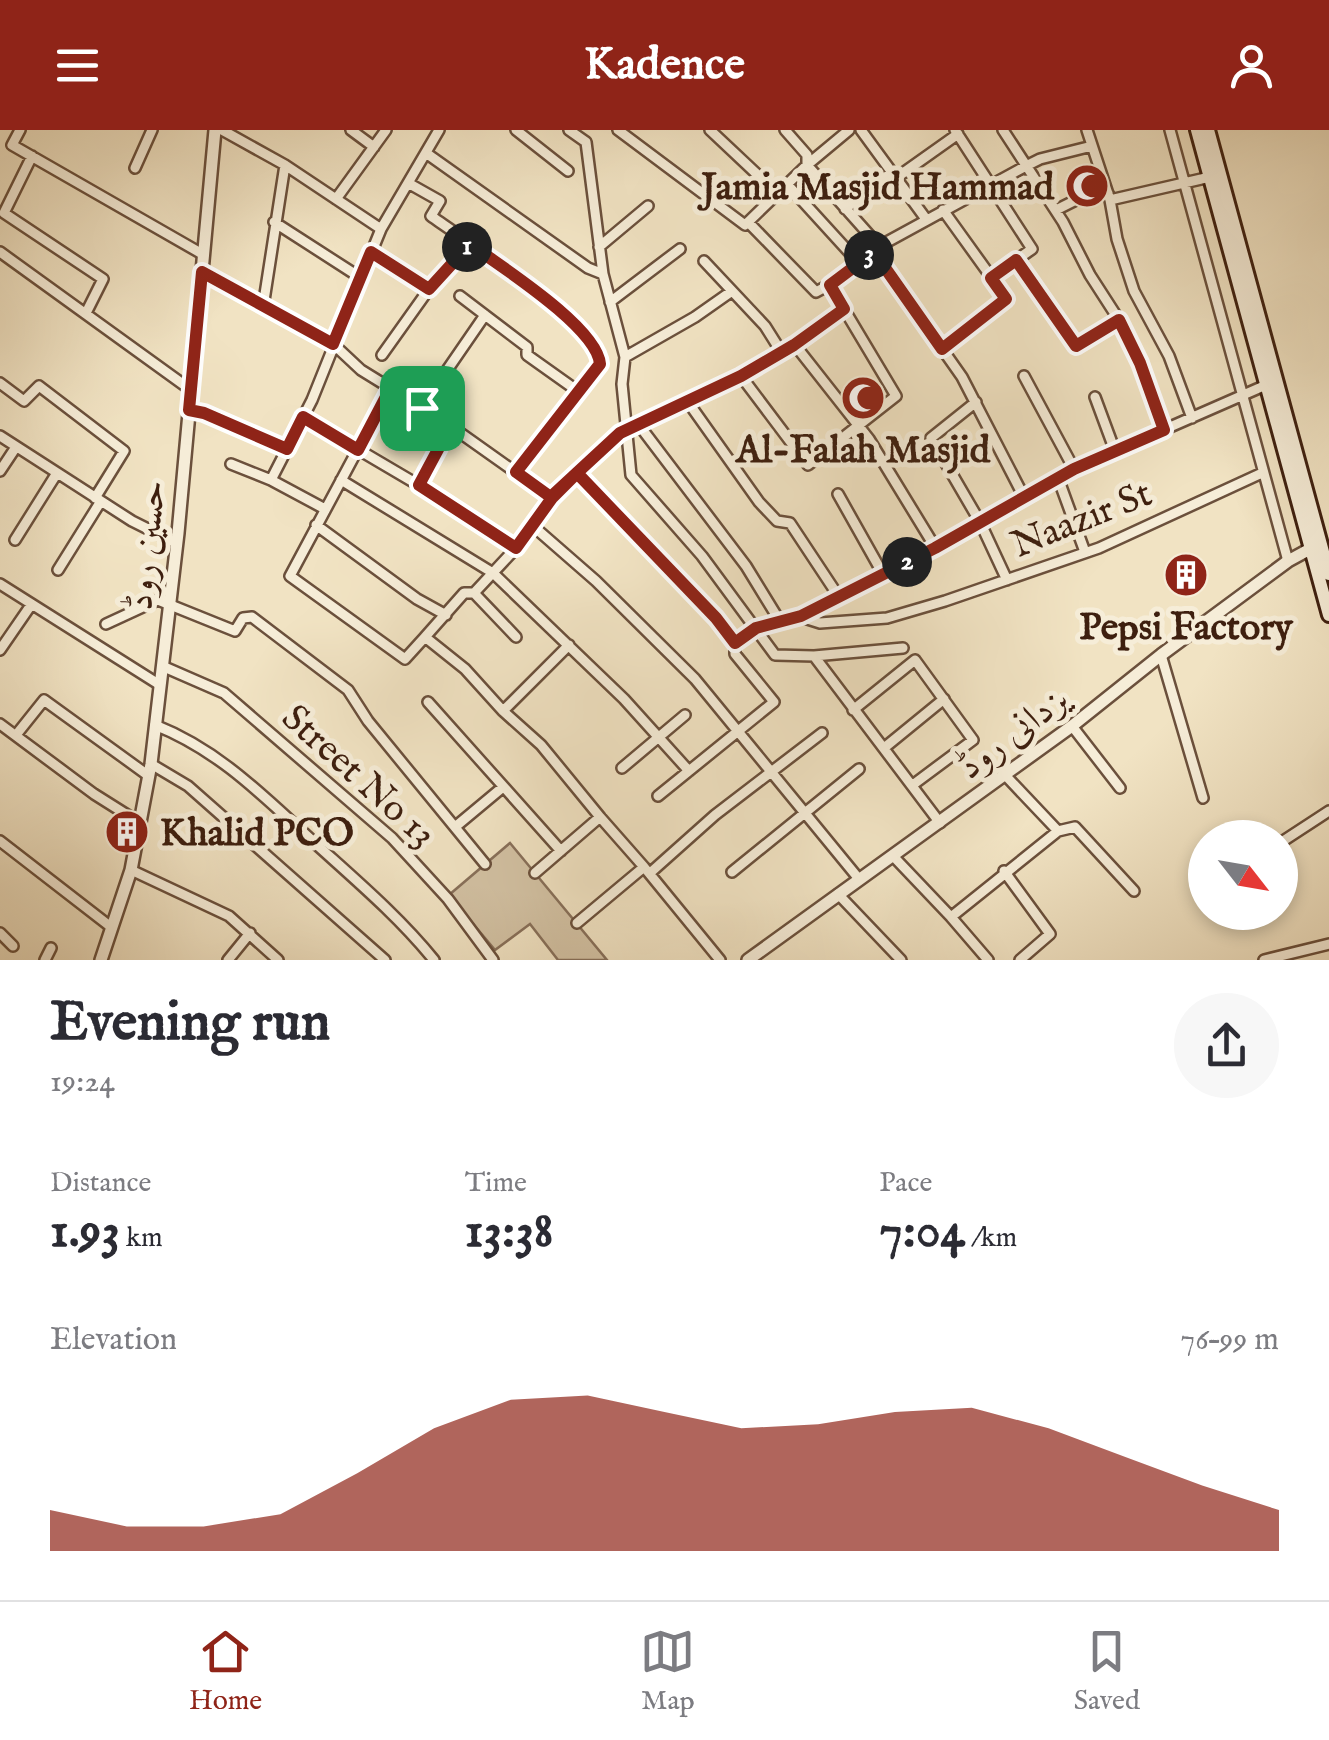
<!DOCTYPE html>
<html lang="en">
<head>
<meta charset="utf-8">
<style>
  :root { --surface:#fff; --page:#f7f7f7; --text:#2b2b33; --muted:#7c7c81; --line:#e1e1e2; --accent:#8f2418 }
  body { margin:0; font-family:"IM FELL English",Amiri,serif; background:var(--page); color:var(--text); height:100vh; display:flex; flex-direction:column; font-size:38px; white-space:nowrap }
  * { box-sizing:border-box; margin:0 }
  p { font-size:32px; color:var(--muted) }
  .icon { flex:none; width:55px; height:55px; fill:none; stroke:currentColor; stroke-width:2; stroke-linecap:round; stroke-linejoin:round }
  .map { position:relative; height:830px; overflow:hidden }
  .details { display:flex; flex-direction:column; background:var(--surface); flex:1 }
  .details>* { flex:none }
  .needle { width:65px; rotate:121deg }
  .fabs { position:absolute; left:1188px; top:690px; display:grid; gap:20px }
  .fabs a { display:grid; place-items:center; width:110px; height:110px; border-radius:50%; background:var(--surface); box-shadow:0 5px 15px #0003; font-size:50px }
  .pin { position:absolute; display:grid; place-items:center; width:85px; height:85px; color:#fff; margin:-42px; border-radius:20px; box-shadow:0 5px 15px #0006 }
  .km { position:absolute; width:50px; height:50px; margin:-25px; border-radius:50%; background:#222; color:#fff; font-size:28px; line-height:50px; text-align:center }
  .round { display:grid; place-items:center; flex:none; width:105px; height:105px; border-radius:52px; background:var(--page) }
  .head { display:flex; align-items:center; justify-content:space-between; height:170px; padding:0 50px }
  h1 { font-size:55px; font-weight:800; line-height:75px }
  .stats { display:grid; grid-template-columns:repeat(3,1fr); gap:15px; height:170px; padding:10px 50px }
  .stats div { display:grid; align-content:center }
  .stats b { font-size:50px; font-weight:800 }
  .stats small { font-size:28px; font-weight:400 }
  .stats p { font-size:28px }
  .chart { height:280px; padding:20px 50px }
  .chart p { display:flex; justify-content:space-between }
  .chart svg { width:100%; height:180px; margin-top:10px; fill:var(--accent); opacity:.7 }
  header { display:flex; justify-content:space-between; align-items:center; height:130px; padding:0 50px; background:var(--accent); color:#fff; font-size:45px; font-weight:800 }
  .dock { display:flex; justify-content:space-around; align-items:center; height:140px; border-top:2px solid var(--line); background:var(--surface); font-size:28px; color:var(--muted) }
  .dock a { display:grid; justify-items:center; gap:5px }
  .dock .on { color:var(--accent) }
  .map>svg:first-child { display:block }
  .green { fill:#d3c2a4; stroke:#88705a; stroke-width:2.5 }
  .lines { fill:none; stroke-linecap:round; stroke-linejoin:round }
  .minor-casing { stroke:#6b503c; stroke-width:14 }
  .tertiary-casing { stroke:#6b503c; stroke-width:16 }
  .secondary-casing { stroke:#3e1f0f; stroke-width:18 }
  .minor { stroke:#f6edd8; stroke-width:9 }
  .tertiary { stroke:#f6edd8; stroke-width:11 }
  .secondary { stroke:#f6edd8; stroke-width:12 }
  .route-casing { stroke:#fff; stroke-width:20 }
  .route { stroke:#8f2418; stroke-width:12 }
  .labels { text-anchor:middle; stroke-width:10; stroke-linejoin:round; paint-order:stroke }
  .poi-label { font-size:38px; font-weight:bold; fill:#3e1f0f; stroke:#f6edd8 }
  .street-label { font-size:38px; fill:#3e1f0f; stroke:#f6edd8 }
</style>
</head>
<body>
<header><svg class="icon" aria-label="menu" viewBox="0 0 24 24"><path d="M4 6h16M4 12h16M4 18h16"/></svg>Kadence<svg class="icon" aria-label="person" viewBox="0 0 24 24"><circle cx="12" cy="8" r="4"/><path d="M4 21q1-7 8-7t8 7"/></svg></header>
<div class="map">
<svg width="1329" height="830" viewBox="0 0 1329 830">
  <rect width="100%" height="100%" fill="#f1e3c3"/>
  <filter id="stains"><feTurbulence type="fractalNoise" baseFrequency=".002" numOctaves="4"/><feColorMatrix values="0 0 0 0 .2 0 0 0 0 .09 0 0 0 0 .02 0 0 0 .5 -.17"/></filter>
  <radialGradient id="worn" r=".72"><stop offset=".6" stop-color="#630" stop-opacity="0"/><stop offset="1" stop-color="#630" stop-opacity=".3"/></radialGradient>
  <path class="green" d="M510,713l97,117h-49l-28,-36 -35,26 -46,-55z"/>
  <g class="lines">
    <defs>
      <path id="minor" d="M20,0l-8,15 192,110
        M222,0l63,35 96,64 -20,49
        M351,0l23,17
        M516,0l52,41
        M569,0l17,12 17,132 22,83 -3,27 9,91 71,81 73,99 39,1 126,167
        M618,0l127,95 62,-60v-10l-22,-25
        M710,0l67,63
        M849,0l-42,35 73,82
        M861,0l65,89
        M955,0l77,119 -41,29
        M1003,0l60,92 27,53 29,45 21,43 24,67
        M1087,0l23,70 7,39 17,52 35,65 23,62
        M1170,0l118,431
        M426,23l162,115 15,6
        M32,26l-28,57 99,66 -17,34
        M135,38l17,-38
        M896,48l62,-44
        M408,53l32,18 -9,15c36,26 166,108 170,148l-85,108
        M787,54l72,79
        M336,69l50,-69
        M1110,70l100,-23
        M845,79l47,-37
        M1056,80l20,-10 32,-7
        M274,92l87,56 -49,122 -41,80 54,29
        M748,92l68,70 13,-7
        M381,99l58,-99
        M599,117l49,-41
        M0,122l191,138
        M371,122l58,37 -47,66
        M874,122l88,125 62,120
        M1016,130l60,87 43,-27
        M704,131l61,65 17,27
        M202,142l100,57 28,12 31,29 81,50 110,78
        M429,159l41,-45
        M460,166l67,51v8l52,37
        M610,172l70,-53
        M263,177l22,-142
        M844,179l-15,-24 56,-42 141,-77 14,-7 52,-13
        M942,219l65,-50 -64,-89
        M625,227l70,-40 37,-26
        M741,246l67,89 88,-69 -52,-87 -49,36
        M1024,246l50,93
        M0,253l24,18 15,-15 85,65 -29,47
        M390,259l-100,187 115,83 20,-22
        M1095,267l20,54
        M688,272l71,100 18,19 13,2 49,74
        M976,272l-45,36 49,84 27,58
        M421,278l64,-93
        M189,280l15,3 83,36
        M303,287l163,96 50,35
        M639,295l107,141 35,57
        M0,306l132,85 44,22
        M231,334l40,16
        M0,341l16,-24
        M577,343l-24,22 -37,53 -42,45h-10l-39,44 40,32 38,42 38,34 59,72
        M1058,348l27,74
        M341,350l152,93 131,126 65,72
        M419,355l32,-58
        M838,364l45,80
        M316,395l101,74 29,16
        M533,396l63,55 99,98 164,200
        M15,410l42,-67
        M58,440l43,-69
        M0,454l160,101
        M474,463l42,44
        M801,487l19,6 67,-5 58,-17 154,-53 163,-75
        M106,494l52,-24 77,31 8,-13 9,-1 96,73 20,31 117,143
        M735,513l21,-15 45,-11 134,-70 139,-78 192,-84
        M0,520l31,-45
        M1161,525l42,143
        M814,526l89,-8
        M162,536l62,27 168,145 56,61 45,61
        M428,572l133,149
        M853,580l62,-50 58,80 -59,44
        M503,581l66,-66
        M0,594l94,70 46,29
        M155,595c66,26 111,74 162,120 41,37 83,73 117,115
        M1072,596l48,62
        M16,605l28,-35 105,76
        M884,618l60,-49
        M151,634l37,22 197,174
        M622,638l63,-53
        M658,666l116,-94 -39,-48v-11l-19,-24 -139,-146 50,-45 114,-52 54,-31 74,94 66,108
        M455,697l48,-40
        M1058,701l17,-4 59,64
        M0,711l111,86
        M1280,713l49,-32
        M893,726l58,61 107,-86 -53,-56
        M131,740l98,46 49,44
        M1004,741l46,63 -30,26
        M732,742l127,-103
        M535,743l65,-56 44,50
        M650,743l65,-58 107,-82
        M838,764l63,66
        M951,787l37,43
        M577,793l67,-56 76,93
        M0,803l13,13
        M45,830l6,-12
        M228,830l22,-27
        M1264,830l65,-16"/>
      <path id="tertiary" d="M101,830l30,-90 20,-106 27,-231 37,-403
        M748,830l324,-234 89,-71 127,-94 22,-12"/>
      <path id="secondary" d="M1197,0l132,485
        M1208,0l121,444"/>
    </defs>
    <use href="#minor" class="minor-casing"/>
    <use href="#tertiary" class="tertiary-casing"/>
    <use href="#secondary" class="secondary-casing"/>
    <use href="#minor" class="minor"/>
    <use href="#tertiary" class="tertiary"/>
    <use href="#secondary" class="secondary"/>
  </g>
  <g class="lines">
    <defs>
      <path id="route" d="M422,278l-32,-19 -32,61 -55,-33 -16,32 -83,-36 -15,-3 13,-138 131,72 38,-92 58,37 41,-45c30,22 127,83 130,120l-84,108 36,26 25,-25 139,145 19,25 21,-15 45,-12 134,-68 139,-79 90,-39 -24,-67 -21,-43 -43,26 -60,-86 -25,18 15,21 -64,50 -68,-97 -44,33 14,24 -50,36 -53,31 -121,57 -67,62 -1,3 -36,50 -97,-63 31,-58 -28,-19"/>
    </defs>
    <use href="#route" class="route-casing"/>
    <use href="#route" class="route"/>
  </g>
  <defs>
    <symbol id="mosque-disc" viewBox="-11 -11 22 22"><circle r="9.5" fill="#8f2418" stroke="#f6edd8"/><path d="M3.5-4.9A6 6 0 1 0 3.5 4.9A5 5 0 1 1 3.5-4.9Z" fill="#fff"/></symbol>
    <symbol id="building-disc" viewBox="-11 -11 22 22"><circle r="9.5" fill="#8f2418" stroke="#f6edd8"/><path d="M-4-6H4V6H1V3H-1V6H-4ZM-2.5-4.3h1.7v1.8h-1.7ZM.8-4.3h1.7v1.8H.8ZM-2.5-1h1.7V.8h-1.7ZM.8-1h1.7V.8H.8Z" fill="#fff"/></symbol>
  </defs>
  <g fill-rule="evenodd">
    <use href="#mosque-disc" x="1062" y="31" width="50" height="50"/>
    <use href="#mosque-disc" x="838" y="243" width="50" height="50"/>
    <use href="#building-disc" x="1161" y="420" width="50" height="50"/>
    <use href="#building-disc" x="102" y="677" width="50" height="50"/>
  </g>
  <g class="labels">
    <g class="poi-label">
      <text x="1054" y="69" text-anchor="end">Jamia Masjid Hammad</text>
      <text x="863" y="332">Al-Falah Masjid</text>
      <text x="1186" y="509">Pepsi Factory</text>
      <text x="160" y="715" text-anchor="start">Khalid PCO</text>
    </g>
    <g class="street-label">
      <text transform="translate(1081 388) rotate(-22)" y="13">Naazir St</text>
      <text transform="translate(145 415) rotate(-84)" y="13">حسین روڈ</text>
      <text transform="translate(1012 602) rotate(-37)" y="13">یزدانی روڈ</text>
      <text transform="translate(360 645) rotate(42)" y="13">Street No 13</text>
    </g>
  </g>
  <rect width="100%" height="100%" filter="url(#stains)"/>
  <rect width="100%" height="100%" fill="url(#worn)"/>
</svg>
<div class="fabs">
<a><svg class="needle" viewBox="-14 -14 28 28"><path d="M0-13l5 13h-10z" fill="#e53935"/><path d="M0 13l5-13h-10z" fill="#7c7c81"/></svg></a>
</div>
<div class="pin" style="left:422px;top:278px;background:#1e9e55"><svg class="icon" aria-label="arrive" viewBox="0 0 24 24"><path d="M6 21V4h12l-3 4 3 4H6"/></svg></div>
<b class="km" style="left:467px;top:117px">1</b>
<b class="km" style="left:907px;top:432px">2</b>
<b class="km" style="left:869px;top:125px">3</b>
</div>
<section class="details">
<div class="head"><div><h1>Evening run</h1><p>19:24</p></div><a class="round"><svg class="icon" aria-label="share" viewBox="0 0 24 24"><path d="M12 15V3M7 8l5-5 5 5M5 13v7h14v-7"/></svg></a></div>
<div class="stats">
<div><p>Distance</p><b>1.93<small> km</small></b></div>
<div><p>Time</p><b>13:38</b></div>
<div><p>Pace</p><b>7:04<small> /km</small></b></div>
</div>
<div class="chart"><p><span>Elevation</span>76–99 m</p>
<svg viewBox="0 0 160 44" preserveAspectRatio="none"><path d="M0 44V34L10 38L20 38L30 35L40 25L50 14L60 7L70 6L80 10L90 14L100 13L110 10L120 9L130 14L140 21L150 28L160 34V44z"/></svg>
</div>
</section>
<nav class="dock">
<a class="on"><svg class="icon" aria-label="home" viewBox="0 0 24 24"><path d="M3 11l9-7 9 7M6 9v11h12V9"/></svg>Home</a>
<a><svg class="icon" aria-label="map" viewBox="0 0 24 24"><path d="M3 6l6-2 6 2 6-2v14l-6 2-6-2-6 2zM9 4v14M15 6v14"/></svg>Map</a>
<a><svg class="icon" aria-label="saved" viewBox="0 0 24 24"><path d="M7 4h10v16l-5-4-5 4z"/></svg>Saved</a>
</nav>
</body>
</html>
